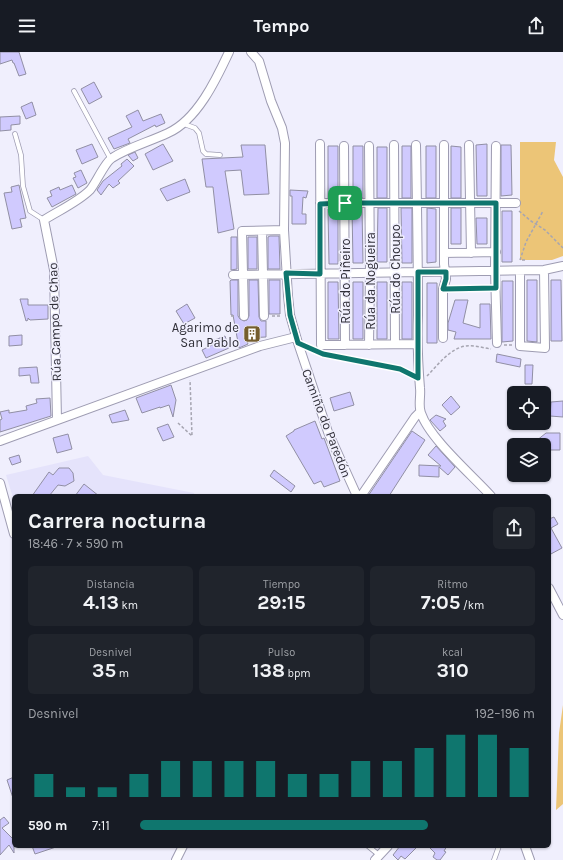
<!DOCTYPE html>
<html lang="es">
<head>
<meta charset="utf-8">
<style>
  :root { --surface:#171b24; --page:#20242c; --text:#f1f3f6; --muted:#9ea1a6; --accent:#0f766e }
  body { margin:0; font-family:Karla,sans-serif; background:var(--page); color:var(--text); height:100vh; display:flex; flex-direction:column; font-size:15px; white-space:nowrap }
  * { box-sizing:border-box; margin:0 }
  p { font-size:13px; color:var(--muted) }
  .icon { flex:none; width:22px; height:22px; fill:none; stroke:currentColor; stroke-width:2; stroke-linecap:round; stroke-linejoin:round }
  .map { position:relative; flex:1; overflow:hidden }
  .sheet { position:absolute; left:12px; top:442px; width:539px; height:354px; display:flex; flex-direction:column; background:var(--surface); border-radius:6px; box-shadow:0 1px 3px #0004 }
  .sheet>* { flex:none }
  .tools { position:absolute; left:507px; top:334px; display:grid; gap:8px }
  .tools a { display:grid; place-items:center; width:44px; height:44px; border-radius:6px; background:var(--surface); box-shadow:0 1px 3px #0004; font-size:20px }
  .pin { position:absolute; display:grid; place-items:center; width:34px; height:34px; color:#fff; margin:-17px; border-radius:8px; box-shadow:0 2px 6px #0006 }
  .round { display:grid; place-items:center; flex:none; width:42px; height:42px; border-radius:6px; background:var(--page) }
  .overview { display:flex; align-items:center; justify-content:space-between; height:68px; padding:0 16px }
  h1 { font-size:22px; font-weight:700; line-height:30px }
  .stats { display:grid; grid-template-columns:repeat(3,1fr); gap:6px; height:68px; padding:4px 16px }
  .stats div { display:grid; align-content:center; border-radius:6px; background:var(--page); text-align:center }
  .stats b { font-size:20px; font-weight:700 }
  .stats small { font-size:11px; font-weight:400 }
  .stats p { font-size:11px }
  .chart { height:112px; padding:8px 16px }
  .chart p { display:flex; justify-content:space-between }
  .chart svg { width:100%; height:72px; margin-top:4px; stroke:var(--accent); stroke-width:6 }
  ul { padding:0 16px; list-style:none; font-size:13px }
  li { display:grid; grid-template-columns:64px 48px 1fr; align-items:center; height:30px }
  li i { height:10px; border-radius:5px; background:var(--accent) }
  header { display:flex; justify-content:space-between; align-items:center; height:52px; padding:0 16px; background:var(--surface); font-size:18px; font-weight:700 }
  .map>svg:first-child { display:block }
  .built { fill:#e5e3fb }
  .green { fill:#ecc577 }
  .building { fill:#d0cafe; stroke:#918fa4 }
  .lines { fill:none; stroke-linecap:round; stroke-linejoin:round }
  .service-casing { stroke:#9e9cb2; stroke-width:5.5 }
  .minor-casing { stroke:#9e9cb2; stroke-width:10 }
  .path { stroke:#a6a5b1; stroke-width:1.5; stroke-dasharray:3 2; stroke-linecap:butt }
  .service { stroke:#fff; stroke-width:4 }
  .minor { stroke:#fff; stroke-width:8 }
  .route-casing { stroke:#fff; stroke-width:8 }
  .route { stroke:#0f766e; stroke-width:5 }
  .labels { text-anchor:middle; stroke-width:3; stroke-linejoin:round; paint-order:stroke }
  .street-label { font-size:13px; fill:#313039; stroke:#f0effd }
  .poi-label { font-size:13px; fill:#313039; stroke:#f0effd; text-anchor:end }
</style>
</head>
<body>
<header><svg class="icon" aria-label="menu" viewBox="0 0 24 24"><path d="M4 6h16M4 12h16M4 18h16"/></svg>Tempo<svg class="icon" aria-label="share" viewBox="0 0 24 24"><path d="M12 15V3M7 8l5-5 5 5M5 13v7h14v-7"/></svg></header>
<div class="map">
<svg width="563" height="808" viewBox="0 0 563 808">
  <rect width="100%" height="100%" fill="#f0effd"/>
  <path class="built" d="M88,404l15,19 91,18 1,3h-181v5l-8,-26z"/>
  <path class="green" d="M520,90h36l-2,18 9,17v79l-11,4h-32z
    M563,653v99l-7,6 3,-77z"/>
  <path class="building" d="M0,0h19l7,22 -7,2 -5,-13h-1l-1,-3 -12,4z
    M94,30l8,15 -13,7 -8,-15z
    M32,50l4,13 -10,4 -5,-12z
    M138,58l5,11 18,-7 4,9 -9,4 -1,-2 -27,14 2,4 -16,6 -6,-11 24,-11 -6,-11z
    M20,64v8l-9,1v5l-11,1v-14z
    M92,92l6,13 -16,7 -6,-14z
    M163,92l10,17 -20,9 -8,-16z
    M487,92v52h-10l-1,-51z
    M241,93h24l4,49 -25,1 -3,-25 -16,1 9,58 -16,4 -5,-46h-7l-4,-28 41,-2z
    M501,93h10l1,50 -11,1z
    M328,94h10v52h-10z
    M353,94h10v52h-10z
    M402,94h9v52h-9z
    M426,94h10v52h-10z
    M451,94l10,1v51h-10z
    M377,95h10v51h-10z
    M135,100l3,6 -5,3 -5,-6z
    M127,107l7,7 -16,15 2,2 -7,5 -4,-4 -8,11 -4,-5 6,-9 19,-15 -1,-2z
    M81,118l6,13 -9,5 -5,-10 3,-1 -2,-4z
    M185,127l5,13 -23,9 -7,-12z
    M19,133l7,33 -6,1 2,8 -10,2 -8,-36 8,-1 -1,-5z
    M72,133l4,9 -24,13 -5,-9 5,-2 -2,-5 9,-4 1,3z
    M290,138l18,1 -2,7 -3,-1 -1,17h4v10h-14v-28h-2z
    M338,156v56h-9l-1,-55z
    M352,156h10l1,55h-10z
    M378,156h9v54h-10z
    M401,156h11v55h-10z
    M427,156l9,1v53l-9,1z
    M451,156h10v36h-10z
    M502,159h10v51h-10z
    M476,166h11v26h-10z
    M270,184h9l1,33h-12v-32z
    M231,185h6v32l-6,1z
    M248,185h9v32h-9z
    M231,228h7v36l2,3 4,2 3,-1 2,-4v-36h9l1,37 2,4h5v16l-20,1 2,6 -9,4 -6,-33h-2l-1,-34z
    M269,228h11v34h-11z
    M527,228h10v62l-10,-1z
    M551,228h10l1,61h-11z
    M502,229h11v60l-11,1z
    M328,230h10l1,57h-11z
    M353,230h10v57h-10z
    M377,230h10v57h-10z
    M402,230h10v57h-10z
    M427,231h10v60h-10z
    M20,247h8v6h20v14l-18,1 -2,-2v2l-2,1z
    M455,248h13l-5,23 17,5v-24h10l1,35h-37l2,-7 -8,-2v-7z
    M187,252l8,14 -11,6 -8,-13z
    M22,283v10l-13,1v-10z
    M225,284l4,12 -23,10 -4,-8 12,-6 -2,-3z
    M497,302l24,5 -1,8 -24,-5z
    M525,313h8l-1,19h-7z
    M37,315l2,16h-8l-1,-8 -11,1v-8z
    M171,333l5,15 -3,17 -4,-12 -9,3v-1l-18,6 -6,-15z
    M350,340l4,13 -20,6 -4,-13z
    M451,344l9,11 -9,8 -9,-10z
    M50,346l1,18 -51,16v-12l2,-1 -2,-7 9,-2v3l18,-3 -1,-4 11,-3 -1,-4z
    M563,349v16l-13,-1 1,-14z
    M125,358l4,10 -17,3 -3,-8z
    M436,363l10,4 -3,2 3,5 -6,5 -10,-11z
    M315,369l7,18 2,-1 16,43 -16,6 -3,-6 -7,3 -28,-48 8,-5v-1z
    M168,372l6,13 -11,4 -6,-13z
    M412,379l13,9 -36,56h-21z
    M546,381h14v17h-15v-5h-14z
    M68,382l4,15 -15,4 -4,-15z
    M436,394l19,21 -7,8 -9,-8v10l-20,-1v-11l22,1 -13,-11z
    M19,403l2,7 -9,3 -3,-7z
    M59,416h10l4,5 1,8 -9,5 -7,-1 -9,11h-17l17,-24 4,3z
    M274,418l21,16 -4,6 -21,-16z
    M84,432l15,12h-24z
    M554,465l4,7 -7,4 11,20 -13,7v-36z
    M14,725v21h-1l-6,-18z
    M4,765l5,6 -7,5 12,12v13l-5,-8 -9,10v-35z
    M32,794h24v1l-21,7z
    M400,794h18l-13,13 -4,-3 -3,4 -5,-5z
    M428,794h19l-3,5 2,1 -6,8h-3l-4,-3 2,-4z"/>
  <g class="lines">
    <defs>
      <path id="service" d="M74,39l36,67
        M184,72l11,4 4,5 4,18 3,3 14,1
        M15,82l6,21 2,31 7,25 14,9
        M443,237l53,-1
        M368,794l11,9
        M494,808l5,-14"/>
      <path id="minor" d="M251,0l8,9 12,40 11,27 3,15 -1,87 4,66 2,19 8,28 30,89 29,64
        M320,92l1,201 96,-1
        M394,93l1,199
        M416,93c1,57 2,114 2,170 -1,25 0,49 2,73 1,8 -2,18 1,25 8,25 51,62 70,83
        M469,93l2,108
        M344,94l1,199
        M496,94l-1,125 2,72
        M320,151h196
        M262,179l2,85
        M444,201l52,-1
        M520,219v75l25,2 -1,-78
        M233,223l311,-5 19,-4
        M244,264l-2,-85 42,-1
        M443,286v-49l3,-10 -2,-15v-119
        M369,293l1,-72 -1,-127
        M57,368l-3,-150 -10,-50c14,-9 34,-18 46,-30 6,-7 15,-28 22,-32 17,-11 37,-16 56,-25 29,-13 48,-53 61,-81
        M0,389l260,-95 36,-9
        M0,431l14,51
        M361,444l54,-79 5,-5
        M549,536l14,27
        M525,794l5,14
        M176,808l7,-14
        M375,808l13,-14"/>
    </defs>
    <use href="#service" class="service-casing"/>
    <use href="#minor" class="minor-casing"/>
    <path class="path" d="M519,159l12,10 14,9 18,18
      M525,208h-5l6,-18 17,-31
      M231,264h5
      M272,264h10
      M504,293h8
      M321,302l79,15 11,5
      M427,324c11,-11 23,-28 39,-30 8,-1 18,2 25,3
      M178,371l14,13 -2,-56"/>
    <use href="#service" class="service"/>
    <use href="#minor" class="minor"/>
  </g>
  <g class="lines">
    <defs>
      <path id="route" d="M345,151h151v85l-53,1 3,-10v-7h-28v106l-18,-9 -77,-15 -25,-11 -8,-28 -4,-42 34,1v-70z"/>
    </defs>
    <use href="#route" class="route-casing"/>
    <use href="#route" class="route"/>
  </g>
  <defs>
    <symbol id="building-square" viewBox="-11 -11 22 22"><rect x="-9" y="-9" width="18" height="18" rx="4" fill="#755e2e" stroke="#f0effd"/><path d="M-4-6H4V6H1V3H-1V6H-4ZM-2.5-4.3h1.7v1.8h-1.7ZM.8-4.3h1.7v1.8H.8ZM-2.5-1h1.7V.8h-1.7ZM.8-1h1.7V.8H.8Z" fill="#fff"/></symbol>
  </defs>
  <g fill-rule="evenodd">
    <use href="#building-square" x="242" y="272" width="20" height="20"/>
  </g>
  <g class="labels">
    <g class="street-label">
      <text transform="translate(395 217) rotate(-90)" y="5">Rúa do Choupo</text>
      <text transform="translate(345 229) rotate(-90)" y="5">Rúa do Piñeiro</text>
      <text transform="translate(370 229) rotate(-90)" y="5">Rúa da Nogueira</text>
      <text transform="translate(54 270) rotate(-92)" y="5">Rúa Campo de Chao</text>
      <text transform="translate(327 371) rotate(69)" y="5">Camiño do Paredón</text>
    </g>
    <g class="poi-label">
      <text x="239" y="280">Agarimo de<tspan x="239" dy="15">San Pablo</tspan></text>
    </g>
  </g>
</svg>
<div class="tools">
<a><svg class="icon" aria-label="locate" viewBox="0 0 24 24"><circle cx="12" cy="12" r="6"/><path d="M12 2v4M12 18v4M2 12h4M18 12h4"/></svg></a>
<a><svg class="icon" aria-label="layers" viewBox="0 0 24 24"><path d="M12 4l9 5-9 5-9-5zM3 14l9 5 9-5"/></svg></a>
</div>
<div class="pin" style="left:345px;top:151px;background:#1e9e55"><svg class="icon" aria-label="arrive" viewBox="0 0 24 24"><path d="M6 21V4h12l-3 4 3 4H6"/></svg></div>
<section class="sheet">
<div class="overview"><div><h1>Carrera nocturna</h1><p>18:46 · 7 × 590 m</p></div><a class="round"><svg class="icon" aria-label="share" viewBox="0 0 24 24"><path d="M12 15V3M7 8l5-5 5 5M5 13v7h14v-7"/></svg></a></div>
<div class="stats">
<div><p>Distancia</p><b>4.13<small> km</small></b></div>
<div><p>Tiempo</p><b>29:15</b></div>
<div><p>Ritmo</p><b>7:05<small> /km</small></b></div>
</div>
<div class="stats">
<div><p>Desnivel</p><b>35<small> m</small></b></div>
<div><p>Pulso</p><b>138<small> bpm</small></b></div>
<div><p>kcal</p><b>310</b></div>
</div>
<div class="chart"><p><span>Desnivel</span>192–196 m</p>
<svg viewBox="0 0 160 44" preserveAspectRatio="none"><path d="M5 44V30M15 44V38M25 44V38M35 44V30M45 44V22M55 44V22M65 44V22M75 44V22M85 44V30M95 44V30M105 44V22M115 44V22M125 44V14M135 44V6M145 44V6M155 44V14"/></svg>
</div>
<ul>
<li><b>590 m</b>7:11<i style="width:73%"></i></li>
</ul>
</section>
</div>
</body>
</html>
